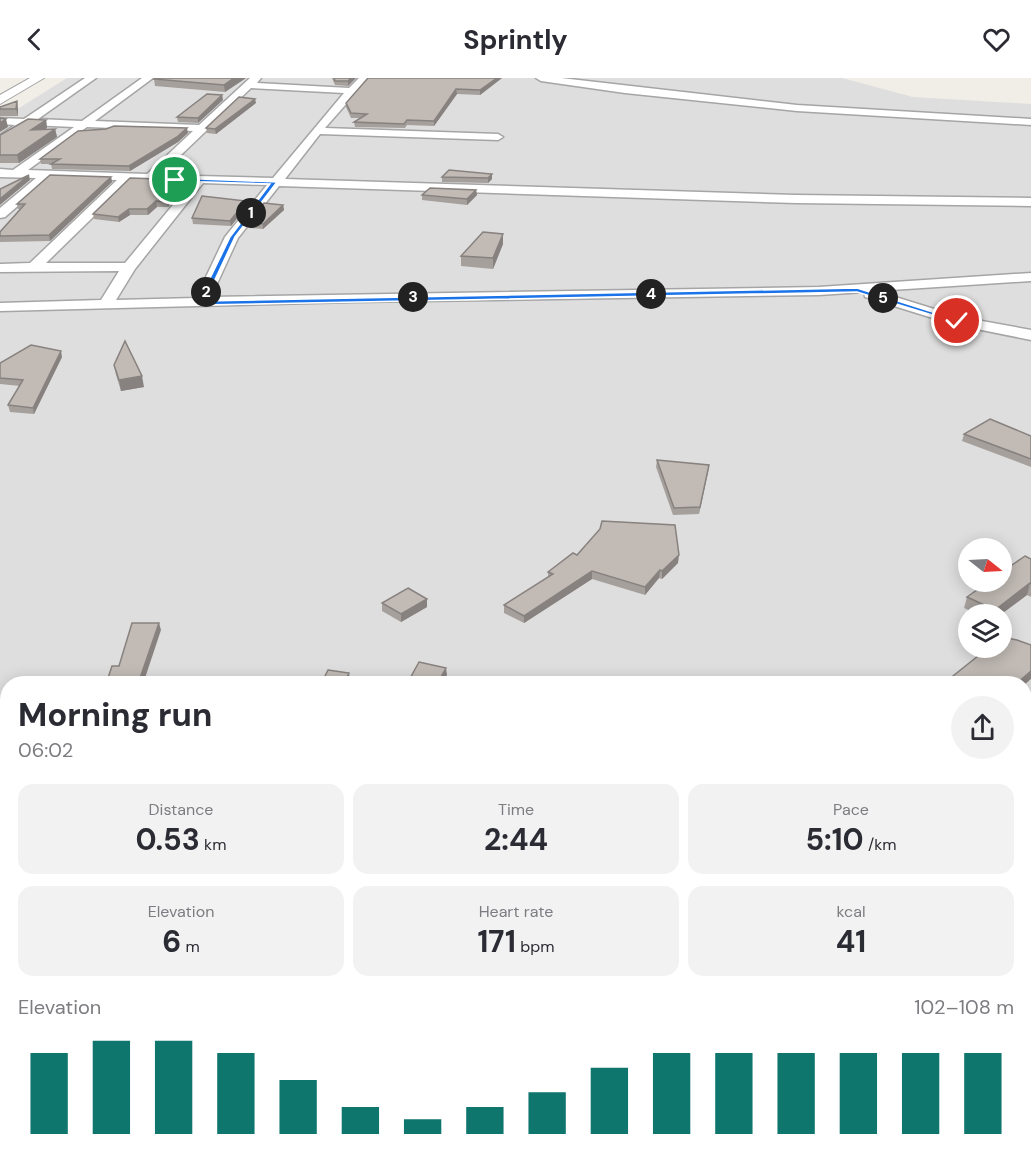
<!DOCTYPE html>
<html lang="en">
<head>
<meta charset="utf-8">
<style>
  :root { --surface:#fff; --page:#f2f2f3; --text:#2b2b33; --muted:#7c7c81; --accent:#0f766e }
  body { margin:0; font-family:"DM Sans",sans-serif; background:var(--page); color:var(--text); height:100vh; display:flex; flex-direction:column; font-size:22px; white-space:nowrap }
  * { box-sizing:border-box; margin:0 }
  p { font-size:20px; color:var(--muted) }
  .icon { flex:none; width:33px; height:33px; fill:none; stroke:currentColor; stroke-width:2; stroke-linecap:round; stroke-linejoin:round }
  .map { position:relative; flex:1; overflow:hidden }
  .side { position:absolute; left:0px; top:598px; width:1032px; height:488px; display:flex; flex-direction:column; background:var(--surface); border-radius:24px 24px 0 0; box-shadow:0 3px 15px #0003 }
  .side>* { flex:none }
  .needle { width:39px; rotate:108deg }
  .tools { position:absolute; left:958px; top:460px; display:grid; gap:12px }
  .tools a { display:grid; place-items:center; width:54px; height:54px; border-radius:50%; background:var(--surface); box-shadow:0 3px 15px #0003; font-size:30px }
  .pin { position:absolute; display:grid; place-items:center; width:51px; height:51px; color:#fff; margin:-26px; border:3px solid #fff; border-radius:50%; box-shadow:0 2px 6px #0007 }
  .km { position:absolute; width:30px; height:30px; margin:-15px; border-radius:50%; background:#222; color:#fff; font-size:16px; line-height:30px; text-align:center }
  .round { display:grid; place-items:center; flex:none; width:63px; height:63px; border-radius:32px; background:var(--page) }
  .head { display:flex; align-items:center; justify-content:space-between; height:102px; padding:0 18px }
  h1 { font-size:33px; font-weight:700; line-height:45px }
  .stats { display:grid; grid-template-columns:repeat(3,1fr); gap:9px; height:102px; padding:6px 18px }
  .stats div { display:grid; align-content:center; border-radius:15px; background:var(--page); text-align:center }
  .stats b { font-size:30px; font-weight:700 }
  .stats small { font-size:16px; font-weight:400 }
  .stats p { font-size:16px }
  .chart { height:168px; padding:12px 18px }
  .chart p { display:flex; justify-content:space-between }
  .chart svg { width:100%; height:108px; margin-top:6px; stroke:var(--accent); stroke-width:6 }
  header { display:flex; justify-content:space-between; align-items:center; height:78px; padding:0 18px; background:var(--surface); font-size:27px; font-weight:700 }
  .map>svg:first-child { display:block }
  .residential { fill:#dfdede; fill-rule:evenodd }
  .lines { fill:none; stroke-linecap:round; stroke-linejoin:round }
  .minor-casing { stroke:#a5a5a5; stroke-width:3 }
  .tertiary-casing { stroke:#a5a5a5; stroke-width:2 }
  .minor { fill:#fff; fill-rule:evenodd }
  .tertiary { fill:#fff; fill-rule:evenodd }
  .wall { fill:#a6a09c }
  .shaded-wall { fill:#87827f }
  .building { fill:#c1bab5; stroke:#87827f; stroke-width:1.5 }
  .route { fill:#1a73e8; stroke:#fff; stroke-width:1.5 }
</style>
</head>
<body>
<header><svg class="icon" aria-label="back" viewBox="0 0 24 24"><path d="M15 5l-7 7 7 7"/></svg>Sprintly<svg class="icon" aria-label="heart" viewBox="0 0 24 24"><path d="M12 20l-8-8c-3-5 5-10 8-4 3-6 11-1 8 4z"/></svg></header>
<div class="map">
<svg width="1031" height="1085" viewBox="0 0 1031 1085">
  <rect width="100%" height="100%" fill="#f1eee8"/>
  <path class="residential" d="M67,0h775l71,19 118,7v1059h-1031v-1043zM969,471h33v33h-33zM969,537h33v33h-33zM8,606h1016v472h-1016z"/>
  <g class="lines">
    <defs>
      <path id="minor" d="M85,0h11l-58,41 44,2 60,-43h11l-58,43 104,4 51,-47h11l-4,5 92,5 10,-10h10l-44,50 173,6 5,3 -5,3 -178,-6 -35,45 511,16 235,3v8l-235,-3 -517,-17 -41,52 -27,59 608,-10 212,-14v8l-155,10 84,26 71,13v10l-79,-16 -87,-27 -1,-5 -45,3 -466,7 -353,9v-8l101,-3 18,-29 -119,1v-8l30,-1 87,-83 -67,-2 -45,39 -5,1v-10l36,-30 -36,-1v-8l13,1 61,-43 -45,-2 -29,18v-8l15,-10 -15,-1v-6l24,1zM251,10l93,5 -71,85 -113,-3zM87,49l106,4 -46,43 -119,-4zM130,103l61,2 -66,80h-79zM203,105l64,2 -42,52 -29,61 -80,2 19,-31z
        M536,0h25l236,27 234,14v6l-234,-14 -172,-18 -84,-12z"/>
      <path id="tertiary" d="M30,0h14l-44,26v-9z"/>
    </defs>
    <use href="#minor" class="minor-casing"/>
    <use href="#tertiary" class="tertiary-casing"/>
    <use href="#minor" class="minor"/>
    <use href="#tertiary" class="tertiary"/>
  </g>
  <path class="wall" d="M156,0h90l-21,14 -70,-6 -1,-7z
    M332,0h24l-8,8 -13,-1z
    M502,0l-22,17 -23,-1 -23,32 -27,-1 -2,3 -50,-1 -1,-5 6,-4h-9l-5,-11v-4z
    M222,17l1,5 -25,23 -20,-1 -1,-5z
    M17,23l1,8v7h-18v-9z
    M256,25l-40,31 -9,-1 -1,-5z
    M46,42l1,8 -1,1h9l2,8 -38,26h-19v-28z
    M188,55l-10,9 -48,29 -78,-2 -1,-5h-10l-1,-5z
    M449,92l43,9 -4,4 -46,-1v-5z
    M111,99l1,5 -62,59 -50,1v-10l20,-23h-2l-1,-5z
    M185,102l1,5 -18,22h-11l-9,8h-18l-11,7 -25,-3 -1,-5z
    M476,112l1,5 -10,10 -45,-5v-5z
    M246,123l1,5 -16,20 -38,-2 -1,-6z
    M283,127l1,5 -21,19 -14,-1 -1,-6z
    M503,166l-10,25 -32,-3v-10z
    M62,279l-28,57 -24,-2 -2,-7 12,-19 -20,-2v-21z
    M114,287l30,22 -23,4 -5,-16z
    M964,356l67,2v31l-69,-26z
    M657,382l52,5 -10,49 -26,1 -17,-48z
    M577,477l101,8 -16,16 -3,-1 -14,17 -53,-16 -68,44 -20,-10v-8l44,-27v-6z
    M1031,481v38l-4,-2 -27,20h-21l-15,-7 3,-11z
    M382,525l45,4 -26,15 -19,-11z
    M402,1078h53l-7,7h-42l-3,-3z
    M694,1078h36l-5,7h-23z"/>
  <path class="shaded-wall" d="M234,0h12l-21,14 -1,-7z
    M351,0h5l-8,8v-5z
    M497,0h5l-22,17v-5z
    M456,11l1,5 -23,32v-5z
    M222,17l1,5 -25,23v-5z
    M255,21l1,4 -40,31 -1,-5z
    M17,23l1,8v7l-2,-7z
    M6,41l2,8 -8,5v-9z
    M46,42l1,8 -15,10 -1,-8z
    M187,50l1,5 -10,9 -48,29 -1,-5z
    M55,51l2,8 -38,26 -2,-8z
    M492,96v5l-4,4v-5z
    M29,97l1,5 -30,25v-6z
    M111,99l1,5 -62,59 -1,-6z
    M185,102l1,5 -18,22 -1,-5z
    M476,112l1,5 -10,10v-6z
    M156,123l1,6 -9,8 -1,-6z
    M246,123l1,5 -16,20 -1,-5z
    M283,127l1,5 -21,19v-5z
    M129,131l1,6 -11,7 -1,-5z
    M503,156v10l-10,25v-11z
    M61,273l1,6 -28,57 -1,-6z
    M142,298l2,11 -23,4 -2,-11z
    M709,387l-1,7 -9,42 1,-7z
    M679,477l-1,8 -16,16v-8z
    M660,492l-1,8 -14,17v-8z
    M592,493v8l-68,44v-7z
    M1030,505l-3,12 -27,20h-7l2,-5z
    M427,521v8l-26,15v-8z
    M159,545l2,7 -18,54h-5z
    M446,590l1,7 -5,9h-5z
    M1031,593v8l-7,6v-1h-8z
    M349,595l1,8 -1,3h-5z
    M1031,683v6l-7,6v-6z
    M8,916v10l-8,4v-10z
    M446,1078h9l-7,7h-9z
    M725,1078h5l-5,7h-6z"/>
  <path class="building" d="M156,0h78l-10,7 -70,-6z
    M334,0h17l-3,3h-13z
    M368,0h129l-17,12 -24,-1 -22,32 -27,-1 -3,4 -50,-2 13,-8 -16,-1 -5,-10z
    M207,16l15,1 -24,23 -21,-1z
    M239,19l16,2 -40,30 -9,-1z
    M17,23l-1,8h-16v-2z
    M0,40l6,1 -6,4z
    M28,41l18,1 -15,10 24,-1 -38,26h-17v-20z
    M114,48l73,2 -10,9 -48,29 -78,-2 9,-5h-20l38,-28 28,-2z
    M449,92l43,4 -4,4 -46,-1z
    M29,97l-29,24v-10z
    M50,97l61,2 -62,58 -49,1v-4l25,-28h-8z
    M130,100l55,2 -18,22 -11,-1 -9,8h-18l-11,8 -25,-3z
    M430,110l46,2 -9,9 -45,-4z
    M202,118l44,5 -16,20 -38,-3z
    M264,125l19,2 -20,19 -15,-2z
    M483,154l20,2 -10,24 -32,-2z
    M125,263l17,35 -23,4 -5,-15z
    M31,267l30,6 -28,57 -25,-3 15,-25 -23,-2v-15z
    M990,341l41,17v23l-67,-25z
    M657,382l52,5 -9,42 -26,1z
    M602,443l73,4 4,30 -17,16 -2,-1 -15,17 -53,-16 -68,45 -20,-11 49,-31 -5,-2 25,-19 4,2 23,-26z
    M1025,478l6,3v25l-1,-1 -35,27 -28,-13 21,-15h14v-10z
    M408,510l19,11 -26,15 -19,-11z
    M132,545h27l-21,61h-32l6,-18h7z
    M1002,559l15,3 14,5v26l-15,13h-73l45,-36h14z
    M419,584l27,6 -9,16h-18l-11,-2z
    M328,592l21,3 -5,11h-23z
    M1024,672l7,3v8l-7,6z
    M8,882v34l-8,4v-34z
    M8,1063v15h22l4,7h-34v-17z
    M407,1078h39l-7,7h-25z
    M706,1078h19l-6,7h-5z"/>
  <path class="route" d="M175,100l102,4 -42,55 -30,64 652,-13 104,33 -6,1 -98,-30 -656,13 -3,-2 32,-66 40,-53 -97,-3z"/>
</svg>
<div class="tools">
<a><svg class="needle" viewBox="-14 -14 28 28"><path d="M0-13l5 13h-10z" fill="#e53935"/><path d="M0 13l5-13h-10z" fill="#7c7c81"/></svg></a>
<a><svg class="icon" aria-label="layers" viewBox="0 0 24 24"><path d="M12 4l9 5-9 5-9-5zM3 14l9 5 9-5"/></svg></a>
</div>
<div class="pin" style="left:175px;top:102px;background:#1e9e55"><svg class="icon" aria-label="arrive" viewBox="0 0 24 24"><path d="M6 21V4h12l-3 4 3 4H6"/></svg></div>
<div class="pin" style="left:957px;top:243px;background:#d93025"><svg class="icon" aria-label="check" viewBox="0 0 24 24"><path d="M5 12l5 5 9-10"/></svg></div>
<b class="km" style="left:251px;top:135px">1</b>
<b class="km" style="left:206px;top:214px">2</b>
<b class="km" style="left:413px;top:219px">3</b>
<b class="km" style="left:651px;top:216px">4</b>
<b class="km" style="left:883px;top:220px">5</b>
<section class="side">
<div class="head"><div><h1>Morning run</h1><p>06:02</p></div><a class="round"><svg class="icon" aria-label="share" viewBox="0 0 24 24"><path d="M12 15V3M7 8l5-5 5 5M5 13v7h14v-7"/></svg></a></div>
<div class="stats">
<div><p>Distance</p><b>0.53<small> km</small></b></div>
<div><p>Time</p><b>2:44</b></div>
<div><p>Pace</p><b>5:10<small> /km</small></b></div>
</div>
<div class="stats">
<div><p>Elevation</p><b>6<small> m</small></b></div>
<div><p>Heart rate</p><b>171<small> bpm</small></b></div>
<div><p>kcal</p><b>41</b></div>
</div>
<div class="chart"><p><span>Elevation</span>102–108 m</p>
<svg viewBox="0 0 160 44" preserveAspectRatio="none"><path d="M5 44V11M15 44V6M25 44V6M35 44V11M45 44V22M55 44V33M65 44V38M75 44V33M85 44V27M95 44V17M105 44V11M115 44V11M125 44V11M135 44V11M145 44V11M155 44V11"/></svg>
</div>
</section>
</div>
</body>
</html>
